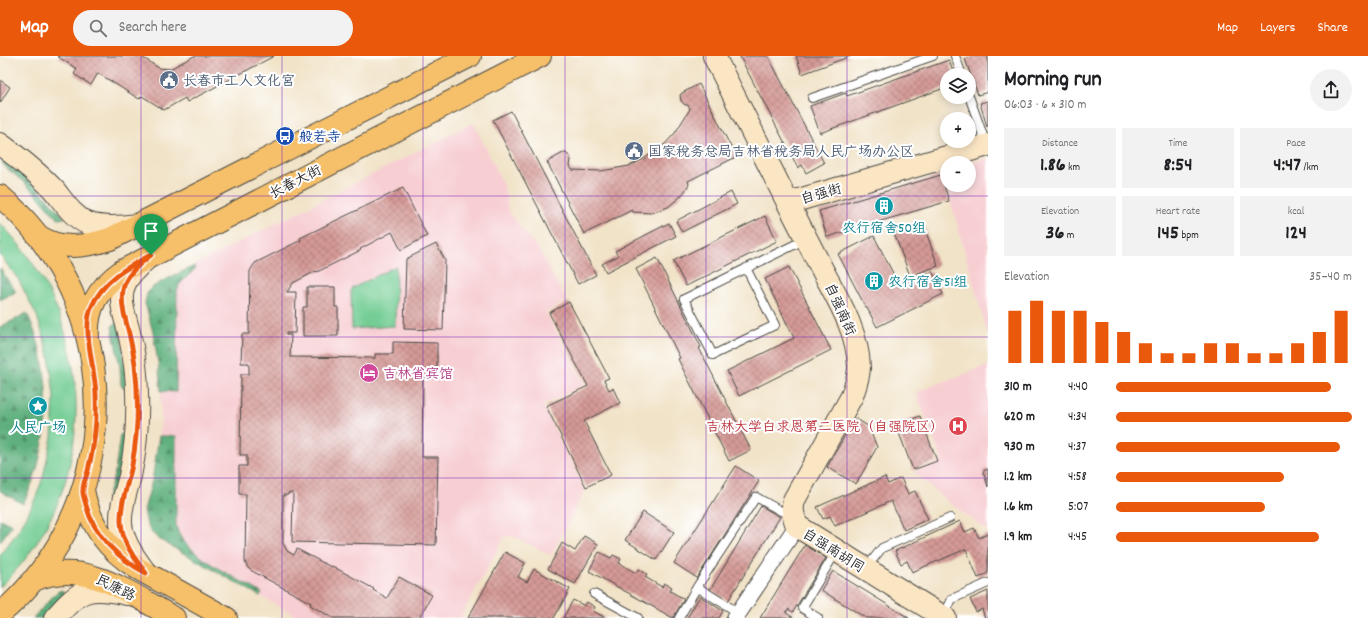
<!DOCTYPE html>
<html lang="en">
<head>
<meta charset="utf-8">
<style>
  :root { --surface:#fff; --page:#f2f2f2; --text:#202124; --muted:#757577; --accent:#ea580c }
  body { margin:0; font-family:Dekko,"LXGW WenKai TC",sans-serif; background:var(--page); color:var(--text); height:100vh; display:flex; flex-direction:column; font-size:15px; white-space:nowrap }
  * { box-sizing:border-box; margin:0 }
  p { font-size:13px; color:var(--muted) }
  .icon { flex:none; width:22px; height:22px; fill:none; stroke:currentColor; stroke-width:2; stroke-linecap:round; stroke-linejoin:round }
  .map { position:relative; flex:1; overflow:hidden }
  .side { display:flex; flex-direction:column; background:var(--surface); width:380px }
  .side>* { flex:none }
  .controls { position:absolute; left:940px; top:12px; display:grid; gap:8px }
  .controls a { display:grid; place-items:center; width:36px; height:36px; border-radius:50%; background:var(--surface); box-shadow:0 2px 10px #0003; font-size:20px }
  .pin { position:absolute; display:grid; place-items:center; width:34px; height:34px; color:#fff; margin:-41px -17px; border-radius:50% 50% 50% 0; rotate:-45deg; box-shadow:0 0 4px #0007 }
  .pin .icon { rotate:45deg }
  .round { display:grid; place-items:center; flex:none; width:42px; height:42px; border-radius:21px; background:var(--page) }
  .overview { display:flex; align-items:center; justify-content:space-between; height:68px; padding:0 16px }
  h1 { font-size:22px; font-weight:800; line-height:30px }
  .stats { display:grid; grid-template-columns:repeat(3,1fr); gap:6px; height:68px; padding:4px 16px }
  .stats div { display:grid; align-content:center; border-radius:0px; background:var(--page); text-align:center }
  .stats b { font-size:20px; font-weight:800 }
  .stats small { font-size:11px; font-weight:400 }
  .stats p { font-size:11px }
  .chart { height:112px; padding:8px 16px }
  .chart p { display:flex; justify-content:space-between }
  .chart svg { width:100%; height:72px; margin-top:4px; stroke:var(--accent); stroke-width:6 }
  ul { padding:0 16px; list-style:none; font-size:13px }
  li { display:grid; grid-template-columns:64px 48px 1fr; align-items:center; height:30px }
  li i { height:10px; border-radius:5px; background:var(--accent) }
  header { display:flex; align-items:center; gap:24px; box-sizing:border-box; height:56px; padding:0 20px; background:var(--accent); color:#fff }
  header strong { font-size:19px }
  nav { display:flex; gap:22px; margin-inline-start:auto; font-size:14px }
  .search { width:280px; height:36px; background:var(--page); display:flex; align-items:center; gap:10px; box-sizing:border-box; padding:0 14px; border-radius:22px; color:var(--muted); font-size:15px }
  main { display:flex; flex:1; min-height:0 }
  .map>svg:first-child { display:block }
  .built { fill:#f7cfd3 }
  .grass { fill:#74cd94; stroke:#507c60 }
  .forest { fill:url(#forest-firs); stroke:#456e54 }
  .building { fill:url(#building-cross-hatch) }
  .lines { fill:none; stroke-linecap:round; stroke-linejoin:round }
  .lane-casing { stroke:#494743; stroke-width:10 }
  .street-casing { stroke:#494743; stroke-width:18 }
  .secondary-casing { stroke:#494743; stroke-width:24 }
  .primary-casing { stroke:#494743; stroke-width:24 }
  .lane { stroke:#fff; stroke-width:8 }
  .street { stroke:#fff; stroke-width:16 }
  .secondary { stroke:#fbe6c4; stroke-width:22 }
  .primary { stroke:#f6c06b; stroke-width:22 }
  .route-casing { stroke:#fff; stroke-width:8 }
  .route { stroke:#ea580c; stroke-width:5 }
  .grid { fill:none; stroke:#7b2cbf; stroke-width:1; stroke-opacity:0.55 }
  .labels { text-anchor:middle; stroke-width:4; stroke-linejoin:round; paint-order:stroke }
  .service-label { font-size:14px; fill:#4e5e75; stroke:#fff; text-anchor:start }
  .transit-label { font-size:14px; fill:#164399; stroke:#fff; text-anchor:start }
  .street-label { font-size:14px; fill:#2b2b2b; stroke:#fff }
  .culture-label { font-size:14px; fill:#0d838f; stroke:#fff }
  .hotel-label { font-size:14px; fill:#b23c85; stroke:#fff; text-anchor:start }
  .health-label { font-size:14px; fill:#be3a42; stroke:#fff; text-anchor:end }
</style>
</head>
<body>
<header>
<strong>Map</strong>
<div class="search"><svg class="icon" aria-label="search" viewBox="0 0 24 24"><circle cx="10" cy="10" r="6"/><path d="M15 15l6 6"/></svg>Search here</div>
<nav><a>Map</a><a>Layers</a><a>Share</a></nav>
</header>
<main>
<div class="map">
<svg width="988" height="562" viewBox="0 0 988 562">
  <defs>
    <pattern id="forest-firs" width="22" height="20" patternUnits="userSpaceOnUse"><rect width="22" height="20" fill="#5fb07e"/><path d="M5 1l3.5 6h-7zM16 11l3.5 6h-7z" fill="#4f8f67"/></pattern>
    <pattern id="building-cross-hatch" width="8" height="8" patternUnits="userSpaceOnUse"><rect width="8" height="8" fill="#d59a96"/><path d="M0 0l8 8M0 8l8-8" fill="none" stroke="#ad7e7b"/></pattern>
  </defs>
  <rect width="100%" height="100%" fill="#fff"/>
  <filter id="ink" filterUnits="userSpaceOnUse"><feTurbulence type="fractalNoise" baseFrequency=".025" numOctaves="2"/><feDisplacementMap in="SourceGraphic" scale="8" xChannelSelector="R" yChannelSelector="G"/><feConvolveMatrix kernelMatrix="1 2 1 2 8 2 1 2 1" color-interpolation-filters="sRGB"/></filter>
  <filter id="wash" filterUnits="userSpaceOnUse"><feTurbulence type="fractalNoise" baseFrequency=".012" numOctaves="4" result="noise"/><feDisplacementMap in="SourceGraphic" scale="16" xChannelSelector="R" yChannelSelector="G"/><feGaussianBlur stdDeviation="0.9" result="paint"/><feColorMatrix in="noise" values="0 0 0 0 0 0 0 0 0 0 0 0 0 0 0 0 0 1.4 0 .05"/><feComposite in="paint" operator="in"/></filter>
  <g filter="url(#wash)">
    <rect width="100%" height="100%" fill="#f1e3c8"/>
    <path class="built" d="M473,67l20,39 11,25 5,25 30,38 28,51 -21,11 39,73 -42,20 42,85 -34,65 -36,-18 -10,-1 -45,82h-161l-139,-78 -8,-7 -5,-8 -3,-15 8,-29 6,-30 3,-30v-30l-3,-29 -5,-30 -8,-29 2,-9 3,-5 9,-6z
      M988,102v178l-46,-165 5,-2v16h22v-22z
      M988,309v166l-37,-27 -38,-32 29,-11 -26,-69z"/>
    <path class="grass" d="M0,167c99,100 104,265 0,364v-32l16,-21 11,-18 9,-19 7,-20 9,-40 2,-41 -5,-41 -12,-39 -19,-37 -18,-24z
      M396,210l-1,60 -43,3 -1,-38 2,-3z"/>
    <path class="forest" d="M8,100l57,62 -6,1 -3,-2c-13,-15 -26,-30 -42,-43 -5,-4 -11,-7 -12,-14l1,-2z
      M194,210l2,2 -17,17 -2,7 -1,100 -15,-1 -3,-29 -5,-30 -8,-29 2,-9 3,-5 9,-6z
      M0,212l16,24 -16,8z
      M27,257c28,59 25,133 -4,191l-23,-13v-164z
      M117,267h3l8,66 -5,-1 -2,-3 -1,-18 -8,-39 1,-3z
      M126,376l3,1 -17,71 -4,-3 -1,-3 8,-26 5,-37z
      M159,380h17v89c1,5 3,10 6,14 17,22 56,40 80,54l-2,3 -100,-56 -8,-7 -5,-8 -3,-15 8,-29z
      M0,463l12,6 -12,17z
      M62,534l4,4 -17,24h-16l24,-26z"/>
    <g id="blocks">
      <path class="building" d="M57,0h83l19,12 11,1 24,-13h80l-87,46 -2,-4 -21,12 -22,-14 -3,3 -41,-26 -7,12 -17,-11 3,-5z
        M743,0h25l56,107 -18,10 -4,-8 -4,3 -58,-111z
        M796,0h55l-49,18z
        M974,0h13l1,2v34l-10,3 -13,-36z
        M949,4l5,15h-7v12l-127,46 -10,-27 36,-13 1,3z
        M0,24l10,7 -10,16z
        M699,28l37,73 -48,24 1,3 -4,7 -5,6 -12,10 -17,6 -18,-1 -1,-2 -48,24 -37,-72 16,-9h3l4,4 1,3 -1,6 2,4 29,1 28,-5 13,-6 23,-16 10,-11 15,-24 -2,-4h-3l-4,-4 -1,-6 2,-2z
        M988,45v25l-1,1 -7,-24z
        M511,55l85,164 -18,9 -85,-164z
        M941,119l8,26 -122,36 -8,-26z
        M403,132l24,48 -26,14 -9,-18 -32,17 1,1 -44,22 -1,-1 -23,12 -6,9h9l-1,41h-9v2h5l-1,22 85,1v-4h18v-12l44,1v35l-14,-1 -1,80h16l-2,88 -144,-3 1,-49h-5v2h-5v48l4,8 7,4 3,-6 34,18 1,-1 42,23 -1,1 14,8 12,-21 33,18 -13,23h-86l-23,-13 1,-2 -59,-32 -4,-3 -3,-6 1,-68h-7v-28h8v-11h-7l1,-81h8v-11h-8l1,-29h7l1,-63 5,-8 46,-23 -1,-2z
        M731,136l6,12 -55,28 -6,-11z
        M765,160l12,25 -91,45 -13,-25z
        M669,167l7,13 -70,36 -4,-8 16,-8 -3,-5z
        M923,167l15,43 -28,10 -16,-43z
        M874,180l26,51 32,-16 11,23 -66,33 -10,-19h-1l-28,-54z
        M436,188l9,16 -2,70 -39,-1 2,-70z
        M657,202l44,89 -2,1 52,102 -22,11 -51,-102 2,-1 -44,-89z
        M789,211l42,83 -92,46 -12,-25 67,-33 -29,-59z
        M307,231h28v20h3v29h-35v-29h4z
        M569,246l40,76 -5,2 5,10 4,-2 7,15 -36,18 27,54 -25,12 -40,-81 42,-20 -39,-73z
        M920,360l17,45 -24,9 -17,-45z
        M855,362l13,8 9,21 -21,37 -29,-17z
        M736,410l23,15 -62,97 -23,-15z
        M988,413v18l-5,-16z
        M885,421l3,7 13,-6 7,16 7,-3 13,28 -24,11 -13,-29 -56,25 -5,-10 -7,3 -6,-12z
        M761,450l19,11 -52,84 -18,-11z
        M643,456l31,20 -18,28 -31,-20z
        M960,465l5,11 9,-4 5,10 9,-4v39l-10,5 -12,-29 -54,23 -5,-11 -6,3 -6,-13z
        M584,480l14,8 -23,40 -27,-15 14,-26 13,8z
        M805,489l21,13 -33,54 -5,-3 -2,4 8,5h-34z
        M505,496l20,11 -7,14 9,5 7,-13 36,20 -16,29h-86z
        M599,496l12,6 2,-3 8,4 -2,4 17,10 3,-4 8,5 -2,3 17,10 2,-4 8,4 -2,4 14,8 -11,19 -84,-47z
        M833,515l76,47h-43l-45,-28z
        M988,535v27h-3l-3,-9 -6,3 -6,-13z
        M700,540l23,15 -4,7h-32z
        M573,544l12,6 2,-4 8,5 -2,4 13,7h-43z"/>
    </g>
  </g>
  <g filter="url(#ink)">
    <use href="#blocks" fill-opacity="0" stroke="#494743" stroke-width="1"/>
    <g class="lines">
      <defs>
        <path id="lane" d="M955,0l7,19
          M969,40l17,48
          M812,42l121,-42
          M746,212l29,57 -62,30 -29,-56 122,-60
          M866,512l16,-20 68,-30
          M697,531l42,26
          M594,538l44,24
          M944,560l8,-17 36,-16
          M679,562l18,-31 59,-90 25,14 11,4
          M818,562l-16,-10 34,-56"/>
        <path id="street" d="M735,562l62,-92"/>
        <path id="secondary" d="M714,0l74,147 200,-58
          M0,88c19,14 38,29 54,46 10,12 18,26 33,33 15,6 35,4 52,2
          M788,147c12,23 24,47 36,70 16,30 34,60 35,94 0,10 -4,20 -7,29l-58,104c-3,10 0,17 3,26l148,92
          M145,204c-9,8 -19,17 -22,29 -4,16 4,32 7,48 4,18 7,38 7,57 1,28 -1,55 -7,82 -4,16 -10,31 -9,48 2,19 13,33 24,48
          M55,562c25,-29 34,-33 72,-24"/>
        <path id="primary" d="M0,140c101,86 125,235 58,349 -15,25 -35,50 -58,69
          M37,179c23,16 48,12 73,4l360,-183
          M88,283c-2,-30 9,-50 34,-68l418,-215
          M83,434c7,36 24,59 54,78l89,50
          M32,525c51,-25 99,13 142,37"/>
      </defs>
      <use href="#lane" class="lane-casing"/>
      <use href="#street" class="street-casing"/>
      <use href="#secondary" class="secondary-casing"/>
      <use href="#primary" class="primary-casing"/>
      <use href="#lane" class="lane"/>
      <use href="#street" class="street"/>
      <use href="#secondary" class="secondary"/>
      <use href="#primary" class="primary"/>
    </g>
  </g>
  <g class="lines" filter="url(#ink)">
    <defs>
      <path id="route" d="M151,199c-11,9 -26,20 -28,35 -3,17 4,32 7,48 2,9 4,18 5,27 4,33 3,67 -3,100 -4,19 -12,38 -11,57 1,20 13,36 25,51 -27,-14 -52,-37 -60,-68 -1,-5 -4,-11 -3,-15 0,-8 5,-16 6,-24 6,-23 8,-48 7,-72 -1,-26 -14,-63 -5,-86 11,-27 36,-41 60,-53z"/>
    </defs>
    <use href="#route" class="route-casing"/>
    <use href="#route" class="route"/>
  </g>
  <path class="grid" d="M141,0v562M282,0v562M423,0v562M565,0v562M706,0v562M847,0v562M0,140h988M0,281h988M0,422h988"/>
  <defs>
    <symbol id="civic-disc" viewBox="-11 -11 22 22"><circle r="9.5" fill="#5c6f8a" stroke="#fff"/><path d="M-.6-6.5H3V-4.5H.6V-3L4-1V1h2V6H-6V1h2V-1L-.6-3ZM-1.2 2.5V6h2.4V2.5Z" fill="#fff"/></symbol>
    <symbol id="bus-disc" viewBox="-11 -11 22 22"><circle r="9.5" fill="#1a4fb4" stroke="#fff"/><path d="M-5-6H5V4H4V6H2V4H-2V6H-4V4H-5ZM-3.5-4V0h7V-4ZM-3.5 1.2v1.5H-2V1.2ZM2 1.2v1.5H3.5V1.2Z" fill="#fff"/></symbol>
    <symbol id="building-disc" viewBox="-11 -11 22 22"><circle r="9.5" fill="#0f9aa8" stroke="#fff"/><path d="M-4-6H4V6H1V3H-1V6H-4ZM-2.5-4.3h1.7v1.8h-1.7ZM.8-4.3h1.7v1.8H.8ZM-2.5-1h1.7V.8h-1.7ZM.8-1h1.7V.8H.8Z" fill="#fff"/></symbol>
    <symbol id="hotel-disc" viewBox="-11 -11 22 22"><circle r="9.5" fill="#d1479c" stroke="#fff"/><path d="M-6-4.5h1.5V1H6V5H4.5V3h-9V5H-6ZM-4 0a1.8 1.8 0 1 1 3.6 0ZM.5 0V-2.5h3Q6-2.5 6 0Z" fill="#fff"/></symbol>
    <symbol id="sight-disc" viewBox="-11 -11 22 22"><circle r="9.5" fill="#0f9aa8" stroke="#fff"/><path d="M0-6L1.8-2.2L6-1.7L2.9 1.2L3.7 5.4L0 3.3L-3.7 5.4L-2.9 1.2L-6-1.7L-1.8-2.2Z" fill="#fff"/></symbol>
    <symbol id="hospital-disc" viewBox="-11 -11 22 22"><circle r="9.5" fill="#e0444e" stroke="#fff"/><path d="M-5-5h3v3.5h4V-5h3V5h-3V1.5h-4V5h-3Z" fill="#fff"/></symbol>
  </defs>
  <g fill-rule="evenodd">
    <use href="#civic-disc" x="158" y="13" width="22" height="22"/>
    <use href="#bus-disc" x="274" y="69" width="22" height="22"/>
    <use href="#civic-disc" x="623" y="84" width="22" height="22"/>
    <use href="#building-disc" x="873" y="139" width="22" height="22"/>
    <use href="#building-disc" x="863" y="214" width="22" height="22"/>
    <use href="#hotel-disc" x="358" y="306" width="22" height="22"/>
    <use href="#sight-disc" x="27" y="339" width="22" height="22"/>
    <use href="#hospital-disc" x="947" y="359" width="22" height="22"/>
  </g>
  <g class="labels">
    <g class="service-label">
      <text x="183" y="29">长春市工人文化宫</text>
      <text x="648" y="100">国家税务总局吉林省税务局人民广场办公区</text>
    </g>
    <g class="transit-label">
      <text x="299" y="85">般若寺</text>
    </g>
    <g class="street-label">
      <text transform="translate(295 125) rotate(-27)" y="5">长春大街</text>
      <text transform="translate(821 137) rotate(-16)" y="5">自强街</text>
      <text transform="translate(841 253) rotate(66)" y="5">自强南街</text>
      <text transform="translate(834 494) rotate(32)" y="5">自强南胡同</text>
      <text transform="translate(116 531) rotate(26)" y="5">民康路</text>
    </g>
    <g class="culture-label">
      <text x="884" y="176">农行宿舍50组</text>
      <text x="888" y="230" text-anchor="start">农行宿舍51组</text>
      <text x="38" y="376">人民广场</text>
    </g>
    <g class="hotel-label">
      <text x="383" y="322">吉林省宾馆</text>
    </g>
    <g class="health-label">
      <text x="944" y="375">吉林大学白求恩第二医院（自强院区）</text>
    </g>
  </g>
</svg>
<div class="controls">
<a><svg class="icon" aria-label="layers" viewBox="0 0 24 24"><path d="M12 4l9 5-9 5-9-5zM3 14l9 5 9-5"/></svg></a>
<a>+</a>
<a>−</a>
</div>
<div class="pin" style="left:151px;top:199px;background:#1e9e55"><svg class="icon" aria-label="arrive" viewBox="0 0 24 24"><path d="M6 21V4h12l-3 4 3 4H6"/></svg></div>
</div>
<section class="side">
<div class="overview"><div><h1>Morning run</h1><p>06:03 · 6 × 310 m</p></div><a class="round"><svg class="icon" aria-label="share" viewBox="0 0 24 24"><path d="M12 15V3M7 8l5-5 5 5M5 13v7h14v-7"/></svg></a></div>
<div class="stats">
<div><p>Distance</p><b>1.86<small> km</small></b></div>
<div><p>Time</p><b>8:54</b></div>
<div><p>Pace</p><b>4:47<small> /km</small></b></div>
</div>
<div class="stats">
<div><p>Elevation</p><b>36<small> m</small></b></div>
<div><p>Heart rate</p><b>145<small> bpm</small></b></div>
<div><p>kcal</p><b>124</b></div>
</div>
<div class="chart"><p><span>Elevation</span>35–40 m</p>
<svg viewBox="0 0 160 44" preserveAspectRatio="none"><path d="M5 44V12M15 44V6M25 44V12M35 44V12M45 44V19M55 44V25M65 44V32M75 44V38M85 44V38M95 44V32M105 44V32M115 44V38M125 44V38M135 44V32M145 44V25M155 44V12"/></svg>
</div>
<ul>
<li><b>310 m</b>4:40<i style="width:91%"></i></li>
<li><b>620 m</b>4:34<i style="width:100%"></i></li>
<li><b>930 m</b>4:37<i style="width:95%"></i></li>
<li><b>1.2 km</b>4:58<i style="width:71%"></i></li>
<li><b>1.6 km</b>5:07<i style="width:63%"></i></li>
<li><b>1.9 km</b>4:45<i style="width:86%"></i></li>
</ul>
</section>
</main>
</body>
</html>
